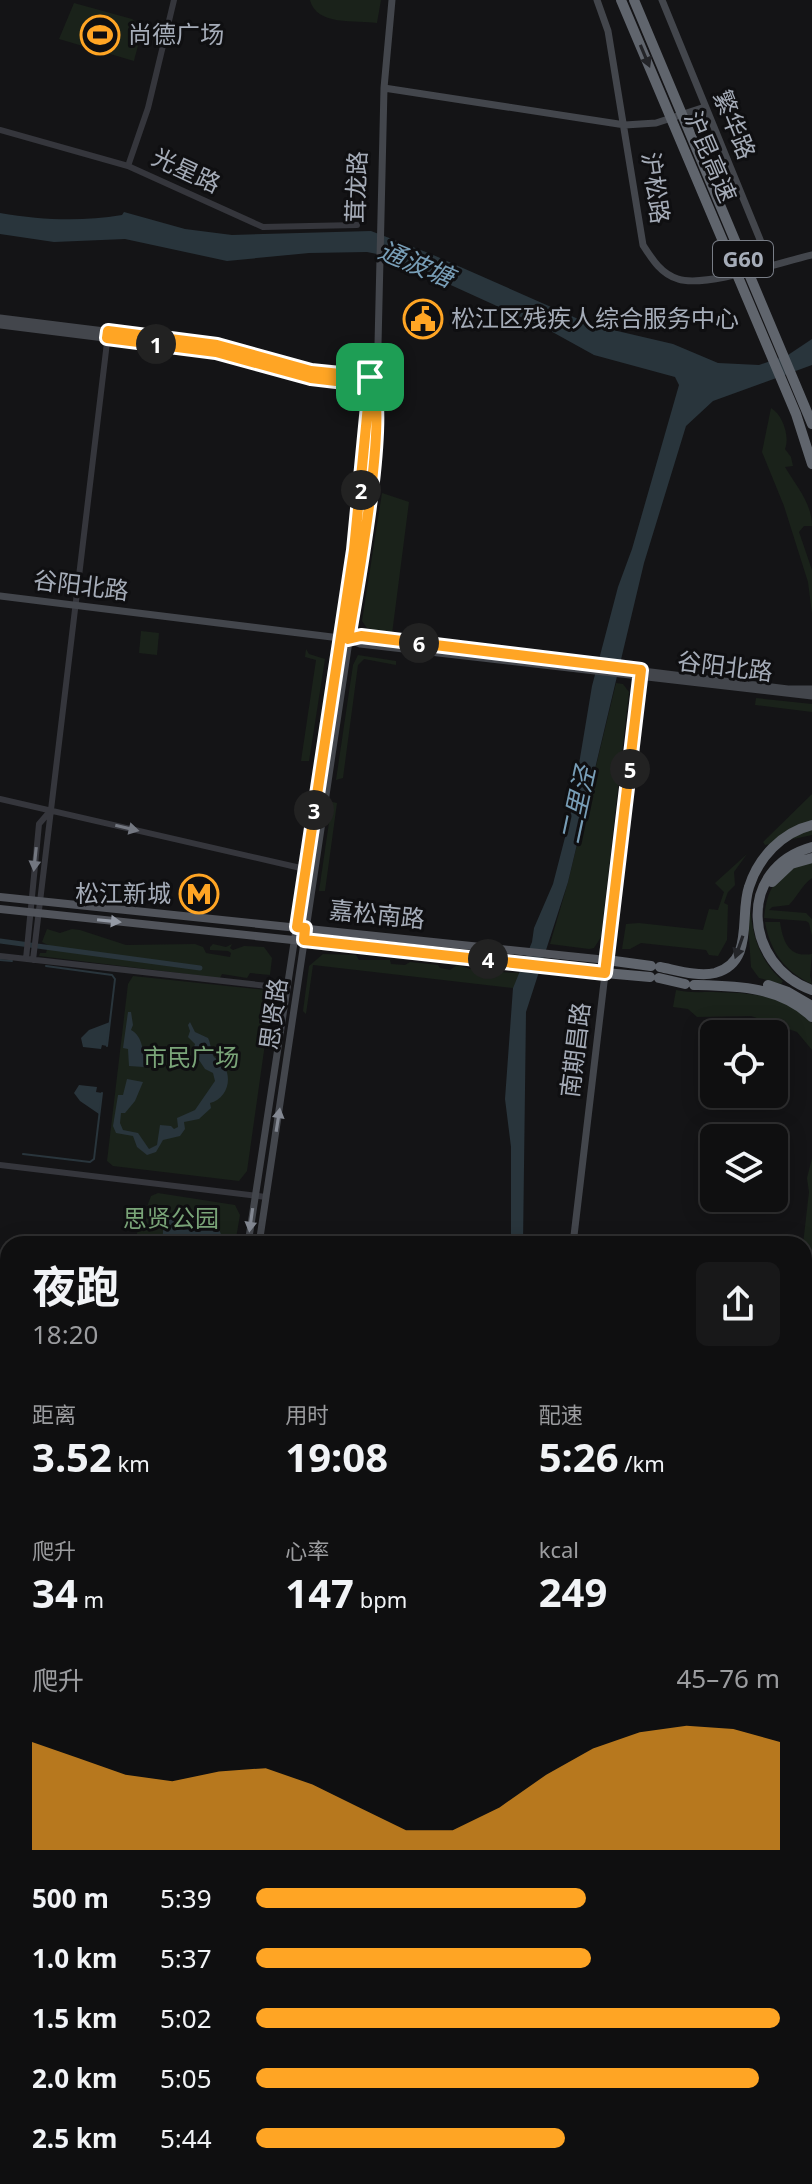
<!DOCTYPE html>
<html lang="zh">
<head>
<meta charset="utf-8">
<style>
  :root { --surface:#0f0f10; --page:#181819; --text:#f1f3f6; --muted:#9b9c9f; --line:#2f2f30; --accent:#ffa524 }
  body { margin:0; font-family:"Noto Sans","Noto Sans SC",sans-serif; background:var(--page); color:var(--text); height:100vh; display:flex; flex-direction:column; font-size:30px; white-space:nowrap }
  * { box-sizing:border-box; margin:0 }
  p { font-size:26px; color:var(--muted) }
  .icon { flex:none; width:44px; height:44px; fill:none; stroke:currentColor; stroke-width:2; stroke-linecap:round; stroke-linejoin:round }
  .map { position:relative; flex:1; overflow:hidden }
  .side { position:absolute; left:0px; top:1236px; width:812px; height:948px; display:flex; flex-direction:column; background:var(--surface); border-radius:24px 24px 0 0; box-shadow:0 4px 20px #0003,0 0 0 2px var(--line) }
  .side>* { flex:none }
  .fabs { position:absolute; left:700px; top:1020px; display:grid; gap:16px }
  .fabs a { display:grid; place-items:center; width:88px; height:88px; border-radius:12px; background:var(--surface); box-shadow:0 4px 20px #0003,0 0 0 2px var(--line); font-size:40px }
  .pin { position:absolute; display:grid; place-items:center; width:68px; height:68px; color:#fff; margin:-34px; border-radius:16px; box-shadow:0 4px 12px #0006 }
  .km { position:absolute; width:40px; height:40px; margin:-20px; border-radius:50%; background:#222; color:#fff; font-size:22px; line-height:40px; text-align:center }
  .round { display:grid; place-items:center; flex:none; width:84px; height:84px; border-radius:12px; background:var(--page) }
  .summary { display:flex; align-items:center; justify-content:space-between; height:136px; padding:0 32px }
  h1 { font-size:44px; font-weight:700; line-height:60px }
  .metrics { display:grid; grid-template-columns:repeat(3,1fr); gap:12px; height:136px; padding:8px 32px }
  .metrics div { display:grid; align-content:center }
  .metrics b { font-size:40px; font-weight:700 }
  .metrics small { font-size:22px; font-weight:400 }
  .metrics p { font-size:22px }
  .chart { height:224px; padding:16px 32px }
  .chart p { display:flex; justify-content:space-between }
  .chart svg { width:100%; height:144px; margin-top:8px; fill:var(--accent); opacity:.7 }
  ul { padding:0 32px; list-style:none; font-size:26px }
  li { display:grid; grid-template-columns:128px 96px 1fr; align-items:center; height:60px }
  li i { height:20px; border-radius:10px; background:var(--accent) }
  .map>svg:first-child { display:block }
  .green { fill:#1a221a }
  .water { fill:#29353c }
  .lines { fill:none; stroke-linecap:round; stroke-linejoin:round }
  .stream { stroke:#29353c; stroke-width:2 }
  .canal { stroke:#29353c; stroke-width:5 }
  .tertiary { stroke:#35363c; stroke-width:6 }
  .secondary { stroke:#43464c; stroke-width:7 }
  .primary { stroke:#51545b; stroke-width:8 }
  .motorway { stroke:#60656d; stroke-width:10 }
  .oneway { fill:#232428 }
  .oneway2 { fill:#737780 }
  .oneway3 { fill:#949aa5 }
  .oneway4 { fill:#838892 }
  .route-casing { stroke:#fff; stroke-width:16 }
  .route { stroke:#ffa524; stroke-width:10 }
  .labels { text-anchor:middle; stroke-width:6; stroke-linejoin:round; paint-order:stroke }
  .shield { fill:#0f0f11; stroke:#787d86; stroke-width:2 }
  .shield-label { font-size:22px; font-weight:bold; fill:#a5acb8 }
  .poi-label { font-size:24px; fill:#a5acb8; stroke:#0f0f11; text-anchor:start }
  .street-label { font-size:24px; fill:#a5acb8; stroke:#0f0f11 }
  .park-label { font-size:24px; fill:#7aa579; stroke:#0f0f11 }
  .water-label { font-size:26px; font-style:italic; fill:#789eb7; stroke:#0f0f11 }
</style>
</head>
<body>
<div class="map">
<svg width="812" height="2184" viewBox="0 0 812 2184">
  <rect width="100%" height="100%" fill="#141416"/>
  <path class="green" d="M310,0h71l-4,23c-21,-3 -61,3 -67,-23z
    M74,3l58,16c14,10 5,28 2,42l-75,-22z
    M771,408c12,7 19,29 14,41l6,8 2,9 -8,1c11,19 27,36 27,59h-8l-5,6 13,38v44l-4,-32 -24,-76 -22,-54z
    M382,493l27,9 -17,132 -25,-6 -5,-7z
    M141,631l18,2 -2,22 -18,-2z
    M306,649l3,5 16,5 -16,102h-8l15,-101 -11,-3z
    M358,655l38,6v4l-32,-6 -6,6 -15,113 -7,2 17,-115z
    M616,683l7,1 6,8 -28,245 -7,11 -5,1 -39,-5 18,-62z
    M756,698l56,6v8l-57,-7z
    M812,794v41l-47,10 -2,-3z
    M332,802l5,1 -12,88h-6z
    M747,854l-13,18 1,13 -7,7 -4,11 4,2 -1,35 -9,16 -9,-1 -3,-5 -65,-7 -11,6h-8l4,-25 13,-1 64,7 6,-21 9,1 6,-18 -9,-9z
    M812,860v18c-11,8 -14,18 -23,27l-17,2 -3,3 37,3 6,6v17l-3,-13 -3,-2 -42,-3c4,-36 15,-45 48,-58z
    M747,908h3c3,30 10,53 33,73l-2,3 -22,-6 -8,-11z
    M765,922h15c3,20 9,36 32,32l-2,22 2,8c-27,-12 -42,-33 -47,-62z
    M47,929l13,4 12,-4 8,1 46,15 69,-1 8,3 3,6 24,4 1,-4 -3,-2 -18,-1v-3l3,-3 13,3 6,-3 -2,4 3,2 11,-4 20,1 8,11 -2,17 -20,-2 -3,5 -25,-4 -2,4 -181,-22 1,-3h6l2,-8 -6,-3z
    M323,954l33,1 3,5h31l1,4 14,1 5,-3 28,3 2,3 10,2 7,-5 20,6 44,2 -8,15 -200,-23 -7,49 -3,-3 6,-45z
    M133,976l133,14 6,4 -25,177 -8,10 -126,-15 -6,-5 21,-177z
    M676,990c13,3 24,2 37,2 40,1 68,2 99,31v27l-15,-18 -46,-16 -54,1 -9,-8 -15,-2z
    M812,1158v140l-8,1 -1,-55 6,-52 -2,-14z
    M158,1193l77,12 5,10 -5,29h-102l18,-48z
    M8,1317v102l-8,-1v-100z
    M0,1841l8,1v57l-8,-1z
    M812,1907v84l-3,35 3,1v104l-8,2v-131z"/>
  <path class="water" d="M124,212l61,17 47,6 139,-4 60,23 145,64 37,12 60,14 45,19 41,2 29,-10 24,-16v26l-99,36 -27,25 -42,137 -76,319 -42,130 -3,232h-12v-97l-6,-48 8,-111 19,-46 2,-14 19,-44 17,-66 22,-132 26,-99 14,-38 47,-164 -4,-8 -81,-22 -47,-26 -160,-73 -20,-4 -58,1 -82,8 -102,-22 -71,3 -54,-8v-21c42,7 80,9 122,2z
    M128,1012h3l2,13 -2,5c12,6 13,24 13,37l-15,-1 -1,-17 -5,-1z
    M110,1022l-3,24 -5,-1 -1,4 -18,-2 -2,-9 8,-8z
    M190,1022l5,10 13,6c3,6 3,14 6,19 3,3 7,5 10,9 9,14 2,33 -14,37l1,5 -12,11 -15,3 1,7 -5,7 -17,4 -7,12 -9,3 -10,-8 -4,-11 -17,-3 -3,-7 5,-31h5l4,-16 16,3 -8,19 -10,12h-4l-1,10 3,7 15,3 11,16 8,-4 3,-20 11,1 3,3 4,-2 -1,-9 18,-8 20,-29 -2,-8 -8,-4 -12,-18 2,-7 -7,-7 2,-6 -2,-6z
    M79,1085l18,2 -1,5 6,1 -3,21 -19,-13 -6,-8z
    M171,1215l12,15 11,-2 8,-9c14,1 20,12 21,25h-61l2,-24z
    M670,2176h98l-23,8h-96z"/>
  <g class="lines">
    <path class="stream" d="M0,960l12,1
      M46,966l66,9 3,4 -8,67
      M23,1154l67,8 4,-3 8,-66"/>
    <path class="canal" d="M0,941l200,27"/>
    <path class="tertiary" d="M0,130l128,36 135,61 94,-2
      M128,166l20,-58 26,-108
      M0,799l305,70
      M0,956l286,32
      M26,959l13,-135 12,-14
      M33,960l75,-626
      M0,1165l266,32
      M804,1648l8,-1
      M0,1695l8,1"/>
    <path class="secondary" d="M597,0l11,31 35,214c9,14 18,29 35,34 27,9 103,-17 134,-24
      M662,0l108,264
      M384,88l241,37 31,-2 49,-16
      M0,318l217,27 94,26 59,6
      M0,325l216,27 95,26 59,7
      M0,596l348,43 12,5 452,52
      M350,639l11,-3 427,53h24
      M248,1244l106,-694 17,-197
      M259,1244l109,-730 8,-84 8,-342 8,-88
      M573,1244l68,-574
      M804,1323l8,-2
      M0,1426l8,1
      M0,1436l8,1
      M0,2027l8,1
      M244,2176v8"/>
    <path class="primary" d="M0,897l607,63
      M0,909l605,64"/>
    <path class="motorway" d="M621,0l175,414 16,50
      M634,0l178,424
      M812,847c-76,21 -69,118 0,143
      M772,882l19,-18 21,-6
      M607,960l44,6
      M660,967c16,3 38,10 55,6 40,-11 24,-57 34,-86 9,-29 33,-55 63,-62
      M605,973l45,4
      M659,978l26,6
      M694,985c43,1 85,1 118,32
      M768,985l20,7 24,14
      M804,1849l8,-101
      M804,1926l7,-86
      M778,2184l1,-8"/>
  </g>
  <defs><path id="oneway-solid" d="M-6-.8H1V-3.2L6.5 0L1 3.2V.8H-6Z" transform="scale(2)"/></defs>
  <g class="oneway">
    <use href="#oneway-solid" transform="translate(645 56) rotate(67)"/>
    <use href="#oneway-solid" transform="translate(739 947) rotate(109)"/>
  </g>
  <g class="oneway2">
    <use href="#oneway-solid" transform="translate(127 828) rotate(13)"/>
    <use href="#oneway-solid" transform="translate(35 859) rotate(96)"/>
  </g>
  <use class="oneway3" href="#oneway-solid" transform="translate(109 921) rotate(6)"/>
  <g class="oneway4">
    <use href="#oneway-solid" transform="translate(278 1120) rotate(-81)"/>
    <use href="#oneway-solid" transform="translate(251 1220) rotate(98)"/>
  </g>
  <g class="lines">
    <defs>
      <path id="route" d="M108,331l109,14 94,26 59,6c21,28 -15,219 -22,262l13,-3 280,34 -36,303 -301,-33 1,-12 -8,-1 57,-377 16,-165 -59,-7 -95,-26 -109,-14z"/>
    </defs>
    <use href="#route" class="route-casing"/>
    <use href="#route" class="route"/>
  </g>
  <defs>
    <symbol id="stadium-ring" viewBox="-11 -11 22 22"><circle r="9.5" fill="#0f0f11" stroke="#ffa524" stroke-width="1.5"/><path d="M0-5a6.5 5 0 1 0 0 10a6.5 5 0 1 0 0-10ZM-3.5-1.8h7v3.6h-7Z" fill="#ffa524"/></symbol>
    <symbol id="civic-ring" viewBox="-11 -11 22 22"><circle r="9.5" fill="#0f0f11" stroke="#ffa524" stroke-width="1.5"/><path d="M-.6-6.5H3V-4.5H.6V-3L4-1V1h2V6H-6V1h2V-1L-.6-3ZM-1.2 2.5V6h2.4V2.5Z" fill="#ffa524"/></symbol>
    <symbol id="metro-ring" viewBox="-11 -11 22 22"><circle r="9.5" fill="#0f0f11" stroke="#ffa524" stroke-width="1.5"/><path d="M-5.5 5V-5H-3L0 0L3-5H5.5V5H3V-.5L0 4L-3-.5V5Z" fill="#ffa524"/></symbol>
  </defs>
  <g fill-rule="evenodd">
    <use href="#stadium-ring" x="78" y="13" width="44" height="44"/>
    <use href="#civic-ring" x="401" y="297" width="44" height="44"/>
    <use href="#metro-ring" x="177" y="872" width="44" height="44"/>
  </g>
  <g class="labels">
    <rect class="shield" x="713" y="241" width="60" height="36" rx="6"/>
    <g class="shield-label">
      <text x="743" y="267">G60</text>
    </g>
    <g class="poi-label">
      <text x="128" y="43">尚德广场</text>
      <text x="451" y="327">松江区残疾人综合服务中心</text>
      <text x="171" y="902" text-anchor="end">松江新城</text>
    </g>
    <g class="street-label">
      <text transform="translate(734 125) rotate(68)" y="8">繁华路</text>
      <text transform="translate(710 157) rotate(67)" y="8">沪昆高速</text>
      <text transform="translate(186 171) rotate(25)" y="8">光星路</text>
      <text transform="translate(357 187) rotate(-88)" y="8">茸龙路</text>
      <text transform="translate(655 188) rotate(82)" y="8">沪松路</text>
      <text transform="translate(81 586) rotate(7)" y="8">谷阳北路</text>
      <text transform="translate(725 667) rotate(7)" y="8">谷阳北路</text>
      <text transform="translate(377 915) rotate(6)" y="8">嘉松南路</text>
      <text transform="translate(274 1014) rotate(-82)" y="8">思贤路</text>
      <text transform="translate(576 1050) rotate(-83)" y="8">南期昌路</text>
    </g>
    <g class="park-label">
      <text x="191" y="1066">市民广场</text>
      <text x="171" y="1227">思贤公园</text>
    </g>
    <g class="water-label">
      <text transform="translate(416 264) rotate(23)" y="9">通波塘</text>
      <text transform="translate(578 805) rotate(-78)" y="9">二里泾</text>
    </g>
  </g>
</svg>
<div class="fabs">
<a><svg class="icon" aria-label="locate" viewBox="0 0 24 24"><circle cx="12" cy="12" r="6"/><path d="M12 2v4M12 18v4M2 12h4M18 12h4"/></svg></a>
<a><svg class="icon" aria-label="layers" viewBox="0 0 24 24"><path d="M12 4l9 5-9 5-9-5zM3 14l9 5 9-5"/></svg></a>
</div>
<div class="pin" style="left:370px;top:377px;background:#1e9e55"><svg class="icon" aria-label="arrive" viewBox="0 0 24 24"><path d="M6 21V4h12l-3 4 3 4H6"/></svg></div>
<b class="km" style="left:156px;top:344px">1</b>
<b class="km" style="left:361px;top:490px">2</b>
<b class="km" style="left:314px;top:810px">3</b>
<b class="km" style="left:488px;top:959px">4</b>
<b class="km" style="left:630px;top:769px">5</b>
<b class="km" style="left:419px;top:643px">6</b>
<section class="side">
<div class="summary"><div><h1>夜跑</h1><p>18:20</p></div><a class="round"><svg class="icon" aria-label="share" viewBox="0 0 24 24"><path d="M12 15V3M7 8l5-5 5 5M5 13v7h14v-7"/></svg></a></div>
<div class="metrics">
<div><p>距离</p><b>3.52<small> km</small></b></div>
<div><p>用时</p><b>19:08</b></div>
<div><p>配速</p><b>5:26<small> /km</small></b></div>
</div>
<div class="metrics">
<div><p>爬升</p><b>34<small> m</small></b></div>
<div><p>心率</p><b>147<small> bpm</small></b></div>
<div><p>kcal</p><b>249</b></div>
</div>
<div class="chart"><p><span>爬升</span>45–76 m</p>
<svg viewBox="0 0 160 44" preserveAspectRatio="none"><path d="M0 44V11L10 16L20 21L30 23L40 20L50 19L60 24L70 31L80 38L90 38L100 31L110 21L120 13L130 8L140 6L150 7L160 11V44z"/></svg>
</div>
<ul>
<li><b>500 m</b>5:39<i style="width:63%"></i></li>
<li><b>1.0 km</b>5:37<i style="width:64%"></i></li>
<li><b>1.5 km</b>5:02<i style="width:100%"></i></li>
<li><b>2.0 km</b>5:05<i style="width:96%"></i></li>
<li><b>2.5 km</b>5:44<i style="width:59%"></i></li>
</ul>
</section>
</div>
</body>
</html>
